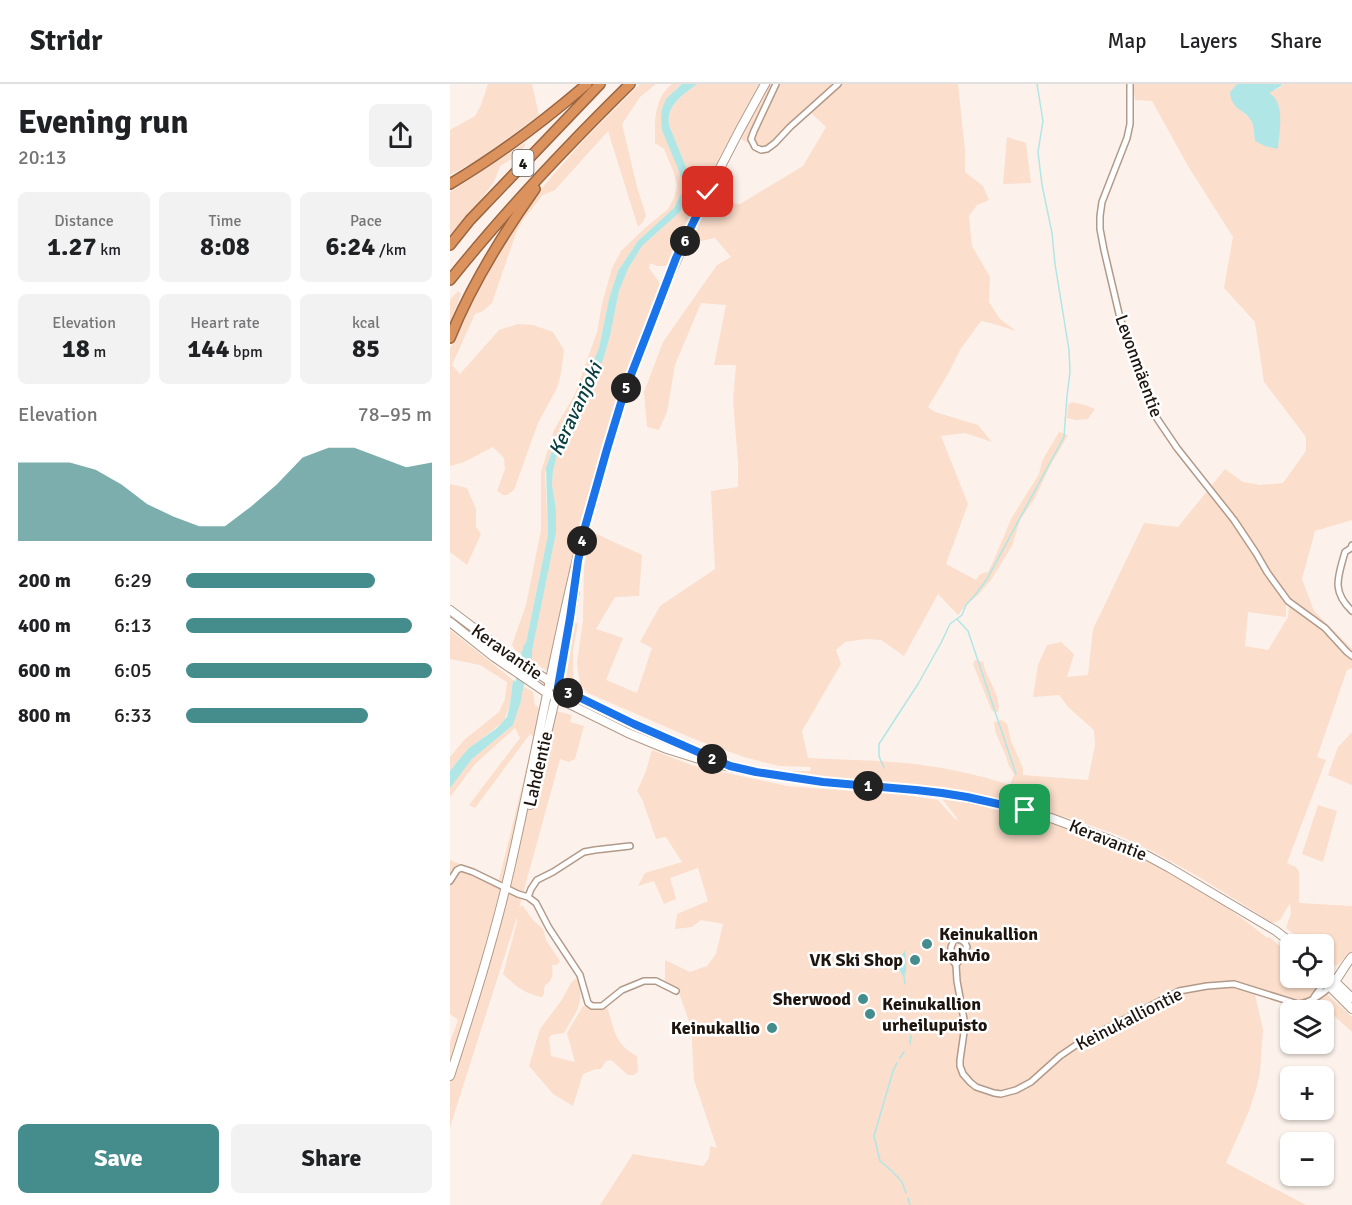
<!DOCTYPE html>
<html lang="en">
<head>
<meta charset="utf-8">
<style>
  :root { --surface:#fff; --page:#f2f2f2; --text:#202124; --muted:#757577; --line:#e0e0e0; --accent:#458c8d }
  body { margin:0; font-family:Signika,sans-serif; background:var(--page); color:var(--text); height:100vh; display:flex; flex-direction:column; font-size:22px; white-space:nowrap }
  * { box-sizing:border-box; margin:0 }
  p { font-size:20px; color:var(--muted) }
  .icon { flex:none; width:33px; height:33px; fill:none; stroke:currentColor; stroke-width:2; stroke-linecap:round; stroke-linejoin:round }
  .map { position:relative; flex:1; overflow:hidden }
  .details { display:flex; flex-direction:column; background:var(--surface); width:450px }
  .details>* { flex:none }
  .fabs { position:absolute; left:830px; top:850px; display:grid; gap:12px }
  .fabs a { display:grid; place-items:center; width:54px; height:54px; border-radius:9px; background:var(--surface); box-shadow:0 2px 4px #0004; font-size:30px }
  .pin { position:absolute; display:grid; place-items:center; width:51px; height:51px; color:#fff; margin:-26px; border-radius:12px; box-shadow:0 3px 9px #0006 }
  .km { position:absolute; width:30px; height:30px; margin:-15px; border-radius:50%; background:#222; color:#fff; font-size:16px; line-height:30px; text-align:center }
  .round { display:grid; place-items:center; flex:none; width:63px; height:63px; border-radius:9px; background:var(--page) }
  .headline { display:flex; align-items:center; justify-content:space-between; height:102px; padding:0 18px }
  h1 { font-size:33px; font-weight:700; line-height:45px }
  .stats { display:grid; grid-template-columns:repeat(3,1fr); gap:9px; height:102px; padding:6px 18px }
  .stats div { display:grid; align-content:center; border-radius:9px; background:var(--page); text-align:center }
  .stats b { font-size:26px; font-weight:700 }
  .stats small { font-size:16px; font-weight:400 }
  .stats p { font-size:16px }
  .chart { height:168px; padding:12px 18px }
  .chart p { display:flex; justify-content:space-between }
  .chart svg { width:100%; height:108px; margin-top:6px; fill:var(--accent); opacity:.7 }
  .primary-button { display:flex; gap:12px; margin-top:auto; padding:12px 18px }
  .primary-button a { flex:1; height:69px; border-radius:9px; background:var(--accent); color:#fff; font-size:24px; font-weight:700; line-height:69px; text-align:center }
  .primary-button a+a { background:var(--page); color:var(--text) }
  ul { padding:0 18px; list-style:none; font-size:20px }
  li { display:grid; grid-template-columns:96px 72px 1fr; align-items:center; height:45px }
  li i { height:15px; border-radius:8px; background:var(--accent) }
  header { display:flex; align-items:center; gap:36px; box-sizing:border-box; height:84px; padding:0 30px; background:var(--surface); border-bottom:2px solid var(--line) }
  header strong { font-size:28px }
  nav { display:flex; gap:33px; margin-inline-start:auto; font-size:21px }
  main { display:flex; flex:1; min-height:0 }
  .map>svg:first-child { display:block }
  .green { fill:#fbdecb }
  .water { fill:#b0e6e6 }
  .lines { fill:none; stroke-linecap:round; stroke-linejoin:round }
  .stream { stroke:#b0e6e6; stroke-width:1.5 }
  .river { stroke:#b0e6e6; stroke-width:9 }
  .street-casing { stroke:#b29a8a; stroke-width:8 }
  .secondary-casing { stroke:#b29a8a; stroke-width:10 }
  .highway-casing { stroke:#9a6642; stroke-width:12 }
  .street { stroke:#fff; stroke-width:5 }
  .secondary { stroke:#fff; stroke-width:8 }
  .highway { stroke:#dc925d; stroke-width:9 }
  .route-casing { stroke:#fff; stroke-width:12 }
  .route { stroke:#1a73e8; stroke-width:8 }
  .poi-dot { fill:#458c8d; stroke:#fff; stroke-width:2 }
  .labels { text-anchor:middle; stroke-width:5; stroke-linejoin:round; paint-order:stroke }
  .shield { fill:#fff; stroke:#625b57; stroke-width:1.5 }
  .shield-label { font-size:16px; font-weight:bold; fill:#1e150f }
  .street-label { font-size:18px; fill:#1e150f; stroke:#fff }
  .poi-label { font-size:18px; font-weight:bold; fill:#1e150f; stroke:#fff; text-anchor:end }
  .water-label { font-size:20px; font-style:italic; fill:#093d3e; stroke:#fff }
</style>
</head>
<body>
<header>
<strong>Stridr</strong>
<nav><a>Map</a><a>Layers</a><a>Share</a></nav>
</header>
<main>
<section class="details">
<div class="headline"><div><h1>Evening run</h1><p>20:13</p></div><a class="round"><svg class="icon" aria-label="share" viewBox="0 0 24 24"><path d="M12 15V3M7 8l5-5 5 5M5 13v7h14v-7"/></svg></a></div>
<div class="stats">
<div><p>Distance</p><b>1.27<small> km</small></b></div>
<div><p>Time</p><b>8:08</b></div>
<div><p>Pace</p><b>6:24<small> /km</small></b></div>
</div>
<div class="stats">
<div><p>Elevation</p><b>18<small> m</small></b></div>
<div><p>Heart rate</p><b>144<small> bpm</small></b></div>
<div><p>kcal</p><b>85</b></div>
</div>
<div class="chart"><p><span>Elevation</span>78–95 m</p>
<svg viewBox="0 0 160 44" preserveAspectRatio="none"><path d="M0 44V12L10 12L20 12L30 15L40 21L50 29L60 34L70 38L80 38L90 30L100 21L110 10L120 6L130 6L140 10L150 14L160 12V44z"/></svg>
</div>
<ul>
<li><b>200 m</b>6:29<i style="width:77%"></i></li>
<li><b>400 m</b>6:13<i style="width:92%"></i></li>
<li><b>600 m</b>6:05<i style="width:100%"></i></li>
<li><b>800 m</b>6:33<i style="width:74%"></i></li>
</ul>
<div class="primary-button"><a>Save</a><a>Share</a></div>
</section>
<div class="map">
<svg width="902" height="1121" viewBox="0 0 902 1121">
  <rect width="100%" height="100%" fill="#fcf2eb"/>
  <path class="green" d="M38,0h44l7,31 -58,43 -31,17v-45l25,-14 6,-11z
    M190,0h16l-16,13 -18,27 15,63 9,28 -3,7 -5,5 -30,-96 -53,59 -12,5 -20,25 -7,13 -24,70 -9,8 -8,3 -23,51 8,9 39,-44 19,-6 15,1 20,7 11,18 -3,23 -4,15 -19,35 -24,67 -7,5h-4l-6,-4 8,-22 -1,-11 -11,-11 -29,15 -14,4v-117l15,-37 22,-45 37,-57 28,-34 33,-37z
    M222,0h10l-6,5 -14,20 20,73v10l-8,16 -36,33 -20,30 -9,28 -10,49 -10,26 -14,30 -18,32 -5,12 -7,26 3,61 -22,108 -5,11 -6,-4 -3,-5 1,-3 13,-37 15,-75v-58l13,-42 21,-36 22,-62 5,-28 10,-36 9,-17 24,-23 23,-19 6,-11 3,-12 -3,-13 -10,-24 -9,-6c0,-21 -2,-44 17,-59z
    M247,0h62c-31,57 -63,114 -87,175l-6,7h-9l-7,-3 -1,5 12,17c-25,66 -51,132 -69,200 -16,61 -28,123 -41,184l-5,1 -14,-9v-10l24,-118v-24l-4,-24 1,-14 4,-16 18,-35 9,-14 19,-46 7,-24 9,-45 9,-22 14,-23 38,-34 5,-11 4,-14 -3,-20 -17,-42c-3,-19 14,-30 28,-41z
    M319,0h69l-71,65 -12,-2 -16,-9z
    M391,0h117l7,67v21l18,14 6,14 -12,5 -8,11 3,30 18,31 -1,25 11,17 16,12 -22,-7 -13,-3 -21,29 -12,24 -20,33 7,5 43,13 14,17 -27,-9 -24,3 27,68 -22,60 30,16 4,-6 8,-2 6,-12 17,-41 28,-45 3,-13 17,-29 9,3 -18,31 -15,32 -15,22 -8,26 -21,34 -13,15 -12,10 -8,10 -20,-21 -34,62 -23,-16 -16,-1 -20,3 -9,8 5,14 -39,67 6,27c36,2 72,2 107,6 32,4 64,11 95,21l4,-11 -5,-8 -4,-12 -10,-23 -1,-9 8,-2 5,4 4,17 12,27v7l65,5 7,-35 -1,-15 -25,-22 -10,-13 -26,2 5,-32 9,-20 14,-3 13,12 -7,23 21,-2 5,-46 51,-106 34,4 47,-58 18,13 17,3 23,-2 23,-32v-14l-42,-55 -9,-60 -31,-34 9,-51 -45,-71 -36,-65 -17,-1 -2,-16h104l-7,8 11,19 11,9 3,21 23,8 2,-33 -12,-23 13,-6v-3h71v436l-37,11 -13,48 12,32 38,38v5l-27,-27 -39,-25v15l-38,-5 -3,34 23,4 20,-33 1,-12 35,24 28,29v10l-5,2 -30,87 9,3 -39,103 9,4 3,5v31l53,3v46l-16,14 -13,-10v-11h-15l-22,-17 5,-15 -1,-10 -10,17 -7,3 -74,-46 -45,-25 -36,-17 -49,-17 -15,-3 -27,-11 -97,-17 -121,-11 -26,-3 -1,-2h28l1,-4 -32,-1 -35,-9 -50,-18 -106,-46 -8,-8 -3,-22 6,-42 1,-53 6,-37 52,24 -3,41 -24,1 -19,32 27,9 -17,42 31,13 15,-45 -12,-6 20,-36 55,-37 -4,-78 27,-4v-24l-5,-63 3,-35h-22l12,-60 -25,-2 -26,62 -8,47 -8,18 -12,-3 -3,-35 19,-50 54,-77 14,-8 -16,-19 -27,6 23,-49 6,7 23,2 63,-38 23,-39 -16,-15z
    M557,53l19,6 5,40 -28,1z
    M75,59v3l-8,10 -17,10 -6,16 -28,37 -16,18v-45z
    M8,207l3,3 -11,30v-24z
    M622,318l13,3 10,4 -7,10 -12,1 -9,-2 1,-13z
    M0,400l17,4 9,21v18l5,7 -14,31 -17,-13z
    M125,538l3,2 -5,27v30l12,16 -16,-10 -3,-8z
    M0,546l63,50 -3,24 -6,17 -35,28 -11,12 -8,10v-14l14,-17 35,-28 6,-13 2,-17 -27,-17 -30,-6z
    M525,576l8,2c3,17 19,33 15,50l-6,-1 -19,-47z
    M73,602l10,6 2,14 37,9 -2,7 14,4 -9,33 -6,3 -9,-3 -41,149 3,-3 11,15 10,9 3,11 14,21 -3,4h-5c1,9 1,16 -7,20l-1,5v4l-2,3c-16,-2 -28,-12 -39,-23l14,-52v-5l-67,210v-85l8,-22 -8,-6v-154l49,20 35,-143 -4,-3 -55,74 -6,-3 51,-67 -5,-10 -40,36 -25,33v-9l12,-17 10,-12 41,-34 8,-24z
    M902,648v53l-24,-10 10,-28z
    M202,666l42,16 93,20 76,6 27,1 48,7 16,18 5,3 -16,-21v-3c42,4 84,18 124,32 27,10 54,20 81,32 42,20 83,47 119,77l2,-1 21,17v24h25v5l37,34v15l-23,-21 -39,-5 -35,-12 8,36 -3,42 -3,14 -8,25 -23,52 80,42h-706l33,-51 70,12 6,-8 1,-12 7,2 -23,-68 -3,-53 -12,-34 -3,-4 -11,-6v-23l25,12 17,-6 9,-12 7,-30 -22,-4 -9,7 -17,2 2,-15 31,-13 -10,-33 -28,10 6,21 -12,5 -10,-23 -16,5 7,-13 37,-11 -16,-25 -10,2 -14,-40 -5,-8 9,-20z
    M868,721l19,6 -14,51 -21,-8z
    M128,892c6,30 0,32 -14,57l-13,2 -2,3 2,18 24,6 -8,-29 16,-27 14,4 10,-3c8,23 7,37 30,49l1,16 -4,3h-6l-17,-15 -5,1 -5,8h-5l-13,5 -10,32 -20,-12 -24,-28 11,-37 21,-28 10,-18z"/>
  <path class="water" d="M232,0h15c-14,11 -31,21 -28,41l17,42 3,20 -4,14 -5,11 -38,34 -14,23 -9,22 -9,45 -7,24 -19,46 -9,14 -18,35 -4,16 -1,14 4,24v24l-24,118v10l-11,-7 5,-11 22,-108 -2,-67 11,-32 25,-47 17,-41 10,-49 9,-28 20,-30 36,-33 8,-16v-10l-3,-11 -17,-41 -1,-13 1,-8 4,-10z
    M787,0h44v2l-12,7c17,9 10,40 9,56l-13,-3 -10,-5c-1,-6 -1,-13 -3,-19 -5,-12 -21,-11 -22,-30z
    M63,596l10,6 -2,15 -8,24 -41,34 -22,29v-17l8,-10 11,-13 28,-20 10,-11 3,-13z
    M455,866c0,7 3,16 0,25l-2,1c-4,-7 -6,-10 -5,-19l5,-3z"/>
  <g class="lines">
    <path class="stream" d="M507,535l11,12 48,143
      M434,684l-5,-12v-12l39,-60 23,-41 9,-19 12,-9 4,-10 9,-10 12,-16 77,-142 3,-41 3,-24 -1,-22 -14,-86 -3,-31 -10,-48 -4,-33 5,-31 -6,-37
      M454,892l1,8
      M460,960l1,-9
      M450,974l4,-6
      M447,979l-4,8 -19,65 6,25 12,10 10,11 4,11
      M458,1114l2,7"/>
    <path class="river" d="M67,611l11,-48"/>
    <defs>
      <path id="street" d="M326,0l-22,47 -3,8 4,8 6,3 6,-1 8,-6 15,-16 48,-43
        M680,0v40l-3,14 -25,64 -2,14v13l4,21 16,68 34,96 23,34 57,72 22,33 11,19 21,29 37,27 22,24 5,4
        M902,461l-1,3 -6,4c-7,25 -14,39 7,59
        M0,797l7,-11 4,-2 12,4 45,22 10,3 8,6 13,25 31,47 8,28 4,3h10l20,-16 22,-9h12l20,10
        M78,813l3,-8 6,-9 16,-8 31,-20 11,-2 35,-4
        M506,881l7,-10 4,-8c-2,-6 -6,-9 -13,-7l-3,7v5l2,9 3,4 1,16 8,44 -5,35v6l3,8 7,8 6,5 18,6 7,1 15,-4 15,-8 29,-26 19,-13 100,-52 28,-5 27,-2 64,20c12,-1 23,-9 32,-17
        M864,913l11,-15"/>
      <path id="secondary" d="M0,526l65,49 53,34 147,67
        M0,538l44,35 53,36 81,40 39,16 45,14 44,9 67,10 119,11 71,14 38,11 62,23 33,14 22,12 108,64 18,14
        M80,721l28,-118 17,-96
        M873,886l29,28
        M871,894l31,31
        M882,901c8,-9 12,-19 20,-28
        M0,992c22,-68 44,-137 60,-207 26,-114 46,-230 75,-343 40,-155 101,-303 180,-442"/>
      <path id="highway" d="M0,100c49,-29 94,-63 137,-100
        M0,161l20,-25 130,-136
        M0,196c56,-70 117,-134 180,-196
        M0,254c21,-53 51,-101 85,-149"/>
    </defs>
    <use href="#street" class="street-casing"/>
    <use href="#secondary" class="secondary-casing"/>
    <use href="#highway" class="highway-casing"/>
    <use href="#street" class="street"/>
    <use href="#secondary" class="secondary"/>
    <use href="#highway" class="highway"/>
  </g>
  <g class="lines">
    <defs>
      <path id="route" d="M258,108l-32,66 -26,68 -26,67 -17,56 -22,78 -7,34 -8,57 -12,69 76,37 96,42 26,6 67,10 93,8 26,3 25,4 58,13"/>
    </defs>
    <use href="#route" class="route-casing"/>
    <use href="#route" class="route"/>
  </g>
  <g class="poi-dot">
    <circle cx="477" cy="860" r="6"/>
    <circle cx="465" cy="876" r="6"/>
    <circle cx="413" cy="915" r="6"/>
    <circle cx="420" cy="930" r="6"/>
    <circle cx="322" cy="944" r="6"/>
  </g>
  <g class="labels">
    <rect class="shield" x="62.5" y="66" width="21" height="26" rx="4.5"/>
    <g class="shield-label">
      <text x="73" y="85">4</text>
    </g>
    <g class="street-label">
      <text transform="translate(689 282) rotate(70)" y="6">Levonmäentie</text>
      <text transform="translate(57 568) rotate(35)" y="6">Keravantie</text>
      <text transform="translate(88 685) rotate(-77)" y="6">Lahdentie</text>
      <text transform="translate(658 756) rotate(22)" y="6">Keravantie</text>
      <text transform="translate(679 935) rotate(-27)" y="6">Keinukalliontie</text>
    </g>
    <g class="poi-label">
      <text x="489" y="856" text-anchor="start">Keinukallion<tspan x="489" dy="21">kahvio</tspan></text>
      <text x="453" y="882">VK Ski Shop</text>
      <text x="401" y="921">Sherwood</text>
      <text x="432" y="926" text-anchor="start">Keinukallion<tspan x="432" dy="21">urheilupuisto</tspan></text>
      <text x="310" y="950">Keinukallio</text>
    </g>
    <g class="water-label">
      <text transform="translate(125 325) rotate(-65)" y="7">Keravanjoki</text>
    </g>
  </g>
</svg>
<div class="fabs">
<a><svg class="icon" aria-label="locate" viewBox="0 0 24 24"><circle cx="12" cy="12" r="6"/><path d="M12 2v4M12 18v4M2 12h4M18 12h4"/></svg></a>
<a><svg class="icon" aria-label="layers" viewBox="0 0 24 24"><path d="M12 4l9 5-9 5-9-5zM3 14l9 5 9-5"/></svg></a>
<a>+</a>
<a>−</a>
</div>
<div class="pin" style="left:575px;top:726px;background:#1e9e55"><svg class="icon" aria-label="arrive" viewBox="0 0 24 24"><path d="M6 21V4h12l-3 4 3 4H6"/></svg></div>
<div class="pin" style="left:258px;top:108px;background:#d93025"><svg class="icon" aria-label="check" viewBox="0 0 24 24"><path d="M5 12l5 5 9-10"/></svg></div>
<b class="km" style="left:418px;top:702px">1</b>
<b class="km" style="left:262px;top:675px">2</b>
<b class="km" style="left:118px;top:609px">3</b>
<b class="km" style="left:132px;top:457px">4</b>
<b class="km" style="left:176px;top:304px">5</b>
<b class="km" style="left:235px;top:157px">6</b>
</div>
</main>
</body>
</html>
